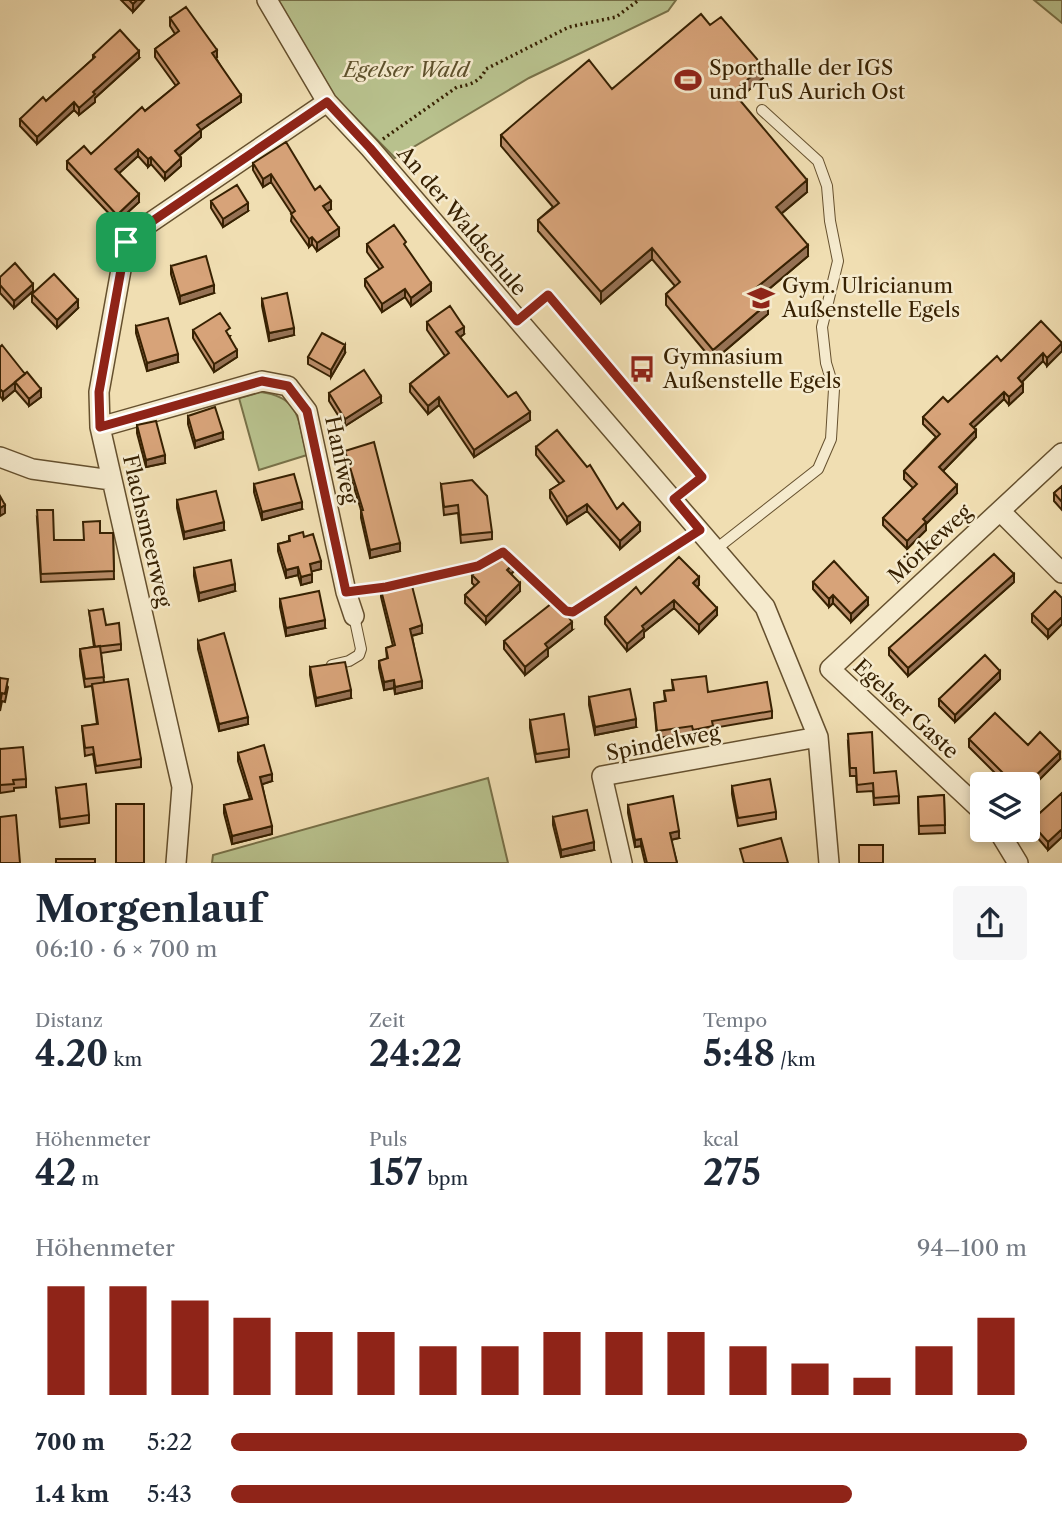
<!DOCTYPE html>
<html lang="de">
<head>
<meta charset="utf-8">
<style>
  :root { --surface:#fff; --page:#f6f6f7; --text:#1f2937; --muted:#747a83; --accent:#8f2418 }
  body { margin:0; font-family:"Libre Caslon Text",serif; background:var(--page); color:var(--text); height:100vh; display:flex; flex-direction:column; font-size:26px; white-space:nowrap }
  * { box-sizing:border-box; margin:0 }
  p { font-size:23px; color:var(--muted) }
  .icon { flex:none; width:38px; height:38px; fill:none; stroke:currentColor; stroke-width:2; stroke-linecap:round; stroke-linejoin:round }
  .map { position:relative; height:863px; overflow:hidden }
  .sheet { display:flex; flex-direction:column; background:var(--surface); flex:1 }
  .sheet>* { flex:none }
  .controls { position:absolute; left:970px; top:772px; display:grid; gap:14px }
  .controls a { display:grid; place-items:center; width:70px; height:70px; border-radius:7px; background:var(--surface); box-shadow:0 4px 10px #0003; font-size:35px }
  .pin { position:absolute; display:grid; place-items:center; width:60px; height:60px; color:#fff; margin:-30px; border-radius:14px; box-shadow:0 4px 10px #0006 }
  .round { display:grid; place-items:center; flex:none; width:74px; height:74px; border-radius:7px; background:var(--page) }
  .headline { display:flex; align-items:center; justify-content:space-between; height:119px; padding:0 35px }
  h1 { font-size:38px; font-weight:700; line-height:52px }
  .metrics { display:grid; grid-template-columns:repeat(3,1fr); gap:10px; height:119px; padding:7px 35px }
  .metrics div { display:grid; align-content:center }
  .metrics b { font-size:35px; font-weight:700 }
  .metrics small { font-size:19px; font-weight:400 }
  .metrics p { font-size:19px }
  .chart { height:196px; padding:14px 35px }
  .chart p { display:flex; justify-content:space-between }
  .chart svg { width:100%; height:126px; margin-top:7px; stroke:var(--accent); stroke-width:6 }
  ul { padding:0 35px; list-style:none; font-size:23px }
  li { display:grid; grid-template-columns:112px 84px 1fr; align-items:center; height:52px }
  li i { height:18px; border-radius:9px; background:var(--accent) }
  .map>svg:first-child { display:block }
  .green { fill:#b8c18d; stroke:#787148; stroke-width:2 }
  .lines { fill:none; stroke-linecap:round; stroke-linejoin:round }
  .service-casing { stroke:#65502e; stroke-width:12 }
  .minor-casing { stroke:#65502e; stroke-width:22 }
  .path { stroke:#372102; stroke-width:3.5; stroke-dasharray:2 3.5; stroke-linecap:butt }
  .service { stroke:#f5eacd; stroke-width:10 }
  .minor { stroke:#f5eacd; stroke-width:19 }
  .wall { fill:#b98c68; stroke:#372102; stroke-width:2 }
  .shaded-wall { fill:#967255; stroke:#372102; stroke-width:2 }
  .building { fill:#d7a379; stroke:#372102; stroke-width:2 }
  .route-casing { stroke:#fff; stroke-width:14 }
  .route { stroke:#8f2418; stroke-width:9 }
  .labels { text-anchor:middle; stroke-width:5; stroke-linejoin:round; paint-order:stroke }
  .poi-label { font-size:21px; fill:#372102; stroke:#f5eacd; text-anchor:start }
  .park-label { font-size:21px; font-style:italic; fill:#5e512c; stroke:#f5eacd }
  .street-label { font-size:21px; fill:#372102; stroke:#f5eacd }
</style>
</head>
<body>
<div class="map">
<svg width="1062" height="863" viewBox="0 0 1062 863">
  <rect width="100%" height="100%" fill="#f0deb2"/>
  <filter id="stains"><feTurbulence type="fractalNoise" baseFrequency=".00286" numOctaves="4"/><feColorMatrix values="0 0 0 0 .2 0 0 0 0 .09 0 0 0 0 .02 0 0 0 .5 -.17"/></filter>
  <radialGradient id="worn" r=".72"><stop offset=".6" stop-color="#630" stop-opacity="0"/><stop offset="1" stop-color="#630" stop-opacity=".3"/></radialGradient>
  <path class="green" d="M278,0h398l-8,11 -139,67 -134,80 -60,-61z
    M1034,0h28v23z
    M261,392c41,6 36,28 46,63l-48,15 -20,-72z
    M488,778l20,85h-296l1,-8z"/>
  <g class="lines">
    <defs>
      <path id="service" d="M518,321l30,-26 154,182 -28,22
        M716,549l102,-80 13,-30 3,-50 -8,-26 -4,-36 16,-66 -8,-40 -3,-35 -9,-25 -56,-51
        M346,592l40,-5 61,-14
        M566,611l7,1 126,-82
        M332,665l17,-4 10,-6 2,-6 -7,-33"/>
      <path id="minor" d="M267,0l60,102 43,46 395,459 53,130 11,126
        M100,427l162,-46 26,5 19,25 39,181 8,24
        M0,457l32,12 79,11
        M1000,511l62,62
        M982,811l-152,-142 232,-216
        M998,830l20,33
        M176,863l6,-76 -82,-360 -1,-35 27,-150 9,-9 192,-131
        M622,863l-20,-87 216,-39"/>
    </defs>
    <use href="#service" class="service-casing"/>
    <use href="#minor" class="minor-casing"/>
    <path class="path" d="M383,139l74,-52c13,-2 23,-5 29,-18l83,-42 47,-10 23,-17
      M514,562l43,41
      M459,570l19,-4 10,-5"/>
    <use href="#service" class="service"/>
    <use href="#minor" class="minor"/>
  </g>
  <path class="wall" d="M121,0h23l-11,12z
    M170,18l47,39 -1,1 25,44 -40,28v7l-22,19 2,10 -16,14 -14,-16 -3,3 -10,-11 -19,17 20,29 -22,20 -50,-53v-8l24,-7 85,-68 -21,-29v-8l20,-15 -5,-8z
    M710,25l53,53 -25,21 69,93 -26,22 27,42 -46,39 6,19 -55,47 -47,-56v-11l9,-8 -23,-27 -51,44 -63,-72v-11l15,-13 -52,-61v-11l111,-46z
    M93,55l46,3 -44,40v4l-16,13 -5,-5 -37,34 -17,-18v-7l26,-18 47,-42z
    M253,163l62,27 16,19 -4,2 12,25 -22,15 -5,-7 -3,3 -18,-26 1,-7 -21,-32 -8,5 -10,-17z
    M211,201l37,10 -25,16 -12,-19z
    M367,244l39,4 25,43 -20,15 -6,-9 -23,15 -17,-26v-7l15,-9 -13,-18z
    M171,266l43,27 -34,11 -9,-30z
    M0,277l33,14 -19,17 -14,-15z
    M32,294l46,14 -21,20 -25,-26z
    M262,299l32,36 -25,6 -7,-35z
    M427,322l37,12 -4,3 48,60 22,23 -56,37 -35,-52 -11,9 -18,-22v-8l35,-28 -18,-26z
    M136,326l42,36 -31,9 -11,-38z
    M193,330l37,6 -1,1 8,20 -23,15 -21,-34z
    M1062,343l-15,23 -4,-5 -22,21 2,10 -14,13 -5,-6 -30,28 2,10 -33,34 14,22 -31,31v6l-19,19 -24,-24v-7l30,-30 -9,-9v-8l32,-34 -13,-13v-7l25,-15 53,-41z
    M0,347l41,50 -12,9 -14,-16 -12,10 -3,-4z
    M345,353l-14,24 -23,-13v-7z
    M329,393l52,10 -36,23 -16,-25z
    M188,416l35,23 -28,9 -7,-24z
    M137,425l28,38 -19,4 -9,-34z
    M536,447l81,62 23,22 -20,18 -33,-38 -20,13 -17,-26v-8l10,-6 -24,-29z
    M345,451l55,100 -30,7 -9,-40v-8l-16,-52z
    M254,484l48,25 -40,11 -8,-28z
    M441,484l51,48v7l-31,4 -3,-30 -14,2z
    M1062,486v24l-8,-9v-8z
    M177,500l47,30 -40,9 -7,-31z
    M37,518l17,22h30l16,-7h13l1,46 -73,3z
    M289,536l15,1 17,32 -10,2 1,11 -11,3 -3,-10 -12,3 -8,-27v-7l11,-3z
    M194,568l41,23 -36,10 -5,-25z
    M515,570l-4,4 9,17 -34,33 -21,-21v-8l10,-9 -3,-3v-8z
    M813,582l55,23 -17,17 -18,-19 -4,4 -16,-18z
    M1014,582l-106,94 -19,-21v-7z
    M699,585l-2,1 20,29 -18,18 -25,-25 -30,24v5l-17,14 -22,-27v-7l36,-23z
    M381,590l41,43 -10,3 10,52 -27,6 -1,-6 -10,2 -5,-22v-7l8,-2 -1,-11 7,-2 -12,-49z
    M1062,598v26l-14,14 -16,-16v-8z
    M280,599l45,29 -39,8 -6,-29z
    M89,611l17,14 15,19v6l-20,3 3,29 37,77v8l-45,6 -3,-19 -8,2 -3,-30 15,-2 -5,-38 -7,1 -5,-31v-7l14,-2z
    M572,630l-24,19v7l-23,19 -21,-26v-8z
    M198,641l50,83 -29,7 -21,-82z
    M310,667l41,31 -35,8 -6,-31z
    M0,678l8,9 -3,15 -3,-1 -2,10z
    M1000,679l-45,43 -16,-16v-7z
    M672,680l36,12 64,19v7l-59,10v6l-20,3 -1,-4 -35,5 -3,-35 11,-2 -1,-10 9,-1z
    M589,697l47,30 -41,8 -6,-30z
    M530,720l39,29v8l-33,5 -6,-34z
    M969,739l59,6 32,14 -33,33v-8h-21l-37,-37z
    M848,742l26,31 25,23v7l-25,2 -1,-14 -16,1 -1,-16h-6z
    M0,749l26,30v8l-12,1v3l-14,2z
    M238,753l34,28 -10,3 10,50 -40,10 -8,-31v-8l26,-6 -12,-38z
    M732,786l44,26v7l-38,7 -6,-32z
    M56,788l33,27v8l-29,4z
    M1062,793v44l-14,13 -18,-21v-7z
    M944,795l1,38 -26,1 -1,-37z
    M628,805l51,33 -8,2 6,23h-32l-4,-17 -6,1 -7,-34z
    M553,817l41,33 -33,7 -8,-32z"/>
  <path class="shaded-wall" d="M137,0h7l-11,12v-8z
    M217,50v7l-5,4v-8z
    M139,51v7l-44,40v4l-16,13v-7l14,-16z
    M763,66v12l-30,25v-11z
    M241,95v7l-40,28v7l-26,22v-8l22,-26z
    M74,102v8l-37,34v-7z
    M138,149v7l-23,21v-8z
    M151,157v7l-3,3v-8z
    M181,158v8l-16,14v-7z
    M271,174v8l-8,5v-8z
    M807,180v12l-31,26v-11z
    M139,194v8l-22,20v-7z
    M331,201v8l-8,5v-8z
    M248,203v8l-25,16v-8z
    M339,228v8l-22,15v-8z
    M312,237v7l-3,3v-8z
    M808,245v11l-52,44v-12z
    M652,248v11l-51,44v-11z
    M431,283v8l-20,15v-8z
    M33,284v7l-19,17v-7z
    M214,285v8l-34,11v-8z
    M405,289v8l-23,15v-8z
    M78,300v8l-21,20v-8z
    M768,303v11l-55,47v-11z
    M464,327v7l-8,6v-8z
    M294,328v7l-25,6v-8z
    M1062,343v8l-15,15v-8z
    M345,345v8l-14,24v-7z
    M237,350v7l-23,15v-8z
    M1043,353v8l-25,25v-8z
    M178,354v8l-31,9v-8z
    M25,374l-10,8v8l-12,10v-8z
    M1023,384v8l-14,13v-8z
    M41,389v8l-12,9v-7z
    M1004,392v7l-34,32v-7z
    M381,396v7l-36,23v-7z
    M439,397v8l-11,9v-8z
    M530,412v8l-56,37v-7z
    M976,430v7l-37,38v-8z
    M223,432v7l-28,9v-7z
    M165,455v8l-19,4v-7z
    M957,485v8l-31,31v6l-19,19v-8l16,-22z
    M302,502v7l-40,11v-8z
    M587,504v7l-20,13v-7z
    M5,505v8l-5,3v-8z
    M224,522v8l-40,9v-7z
    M640,523v8l-20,18v-8z
    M400,543v8l-30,7v-8z
    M321,561v8l-11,3v-8z
    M515,562v8l-8,8v-8z
    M298,567v8l-12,3v-8z
    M312,574v8l-11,3v-8z
    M1014,574v8l-106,94v-8z
    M699,577v8l-6,5v-7z
    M520,583v8l-34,33v-7z
    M235,584v7l-36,10v-8z
    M833,595v8l-4,4v-8z
    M868,598v7l-17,17v-8z
    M674,600v8l-30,24v5l-17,14v-7l15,-18z
    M717,608v7l-18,18v-8z
    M1062,617v7l-14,14v-8z
    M325,620v8l-39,8v-8z
    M572,622v8l-24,19v7l-23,19v-8l20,-23z
    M422,625v8l-12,3v-7z
    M1000,671v8l-45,43v-7z
    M394,680v8l-10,2v-8z
    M422,681v7l-27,6v-7z
    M351,690v8l-35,8v-8z
    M248,717v7l-29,7v-7z
    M636,719v8l-41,8v-8z
    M1060,752v7l-33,33v-8z
    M272,774v7l-12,4v-8z
    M272,826v8l-40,10v-8z
    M1062,829v8l-14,13v-8z
    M679,831v7l-9,2v-7z
    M641,839v7l-6,1v-7z
    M594,842v8l-33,7v-7z"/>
  <path class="building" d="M129,0h8l-4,4z
    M186,7l31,43 -5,3 29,42 -44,30 4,5 -26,21 6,7 -16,15 -14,-16 -3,2 -10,-10 -23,20 24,25 -22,21 -50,-54 17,-15 7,8 51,-47 3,4 34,-28 -24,-34 24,-18 -9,-13z
    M701,14l9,11 11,-8 42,49 -30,26 74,88 -31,27 32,38 -52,43 12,15 -55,47 -47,-56 14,-12 -28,-34 -51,44 -63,-72 21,-17 -58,-68 88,-75 23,29z
    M120,30l19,21 -46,41 2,2 -16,14 -5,-6 -37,35 -17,-18 23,-22 3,4 49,-44 -2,-2z
    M286,142l29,48 5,-4 11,15 -8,5 16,22 -22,15 -5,-6 -3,2 -18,-25 4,-3 -24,-37 -8,5 -10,-16z
    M237,185l11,18 -25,16 -12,-18z
    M394,225l12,17 -2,2 27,39 -20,15 -6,-9 -23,15 -17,-25 18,-12 -16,-23z
    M206,256l8,29 -34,11 -9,-30z
    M15,263l18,21 -19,17 -14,-16v-8z
    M54,274l24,26 -21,20 -25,-26z
    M287,293l7,35 -25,5 -7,-34z
    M450,306l14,21 -8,5 52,65 8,-5 14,20 -56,38 -35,-53 -11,9 -18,-22 39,-31 -22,-31z
    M220,313l10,15 -4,3 11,19 -23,14 -21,-34z
    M168,318l10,36 -31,9 -11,-37z
    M1041,321l21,22 -15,15 -4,-5 -25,25 5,6 -14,13 -5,-5 -34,32 6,6 -37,37 18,18 -34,34 3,3 -19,19 -24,-23 34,-34 -13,-13 36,-37 -17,-17 20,-20 5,5 49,-46 4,5z
    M322,333l23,12 -14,25 -23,-13z
    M2,345l23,29 -22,18 -3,-3v-42z
    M364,370l17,26 -36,23 -16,-26z
    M27,372l14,17 -12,10 -14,-17z
    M215,407l8,25 -28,9 -7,-25z
    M156,421l9,34 -19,5 -9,-35z
    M557,430l30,37 3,-2 27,44 6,-6 17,20 -20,18 -33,-37 -20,13 -17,-27 14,-9 -28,-34z
    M374,442l26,101 -30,7 -9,-40h2l-18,-59z
    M294,474l8,28 -40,10 -8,-28z
    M472,480l15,16 5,36 -31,3 -3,-30 -14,2 -3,-23z
    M1062,486v16l-8,-9z
    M216,491l8,31 -40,10 -7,-32z
    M0,496l5,9 -5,3z
    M37,510h16l1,30h30l-1,-18 17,-1v12h13l1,38 -73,3z
    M303,532l1,5 9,-3 8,27 -11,3 2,10 -11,3 -3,-10 -12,3 -8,-26 12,-3 -1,-5z
    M501,547l14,15 -8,8 13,13 -34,34 -21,-22 14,-13 -7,-7z
    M994,554l20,20 -106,94 -19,-20z
    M679,557l20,20 -6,6 24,25 -18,17 -25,-25 -32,26 2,3 -17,15 -22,-27 31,-30 5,7z
    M231,560l4,24 -36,9 -5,-25z
    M834,561l34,37 -17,16 -18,-19 -4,4 -16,-17z
    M411,582l11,43 -12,4 12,52 -27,6 -1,-7 -10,2 -5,-21 9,-3 -2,-10 9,-3 -14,-55z
    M319,591l6,29 -39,8 -6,-29z
    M1055,591l7,7v19l-14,13 -16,-16z
    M556,600l16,22 -27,22 3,4 -23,19 -21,-26z
    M103,609l3,16 13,-2 2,21 -26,3 -6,-36z
    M224,633l24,84 -29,7 -21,-83z
    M100,646l4,31 -19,2 -5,-30z
    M985,655l15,16 -45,44 -16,-16z
    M345,662l6,28 -35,8 -6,-31z
    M706,676l2,16 59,-10 5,29 -60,10 1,5 -20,4 -1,-4 -35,5 -3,-28 12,-2 -2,-10 10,-1 -2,-10z
    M0,678l8,1 -3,15 -3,-1 -2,10z
    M128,679l13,80 -45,7 -3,-19 -8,1 -3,-22 16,-2 -6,-40z
    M630,689l6,30 -41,8 -6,-30z
    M995,713l33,32 12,-13 20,20 -33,32h-13l-45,-45z
    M564,714l5,35 -33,5 -6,-34z
    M872,732l2,41 22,-2 3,25 -25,2 -1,-15 -16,2 -1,-17h-6l-2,-34z
    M264,745l8,29 -12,3 12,49 -40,10 -8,-31 28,-6 -14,-46z
    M23,747l3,32 -13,1 1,4 -14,1v-36z
    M770,779l6,33 -38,6 -6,-32z
    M86,784l3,31 -29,4 -4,-31z
    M1062,793v36l-14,13 -18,-20z
    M944,795l1,30 -26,1 -1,-29z
    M673,796l6,35 -9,2 7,30h-30l-6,-24 -6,1 -7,-35z
    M116,804h28v59h-28z
    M587,810l7,32 -33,8 -8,-33z
    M16,815l4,48h-20v-46z
    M781,838l7,25h-44l-4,-14z
    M859,845h24v18h-24z
    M56,859h39v4h-39z"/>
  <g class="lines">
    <defs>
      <path id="route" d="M327,102l43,46 147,173 31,-26 154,182 -28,22 26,31 -127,82 -7,-1 -63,-59 -25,14 -92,21 -40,5 -39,-181 -19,-25 -26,-5 -162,46 -1,-35 27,-150 9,-9z"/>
    </defs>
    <use href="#route" class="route-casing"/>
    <use href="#route" class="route"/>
  </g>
  <defs>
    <symbol id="stadium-bare" viewBox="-9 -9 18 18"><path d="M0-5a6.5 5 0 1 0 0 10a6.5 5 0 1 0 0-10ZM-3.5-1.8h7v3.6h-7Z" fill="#8f2418" stroke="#f5eacd" stroke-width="2.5" paint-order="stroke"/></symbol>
    <symbol id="school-bare" viewBox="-9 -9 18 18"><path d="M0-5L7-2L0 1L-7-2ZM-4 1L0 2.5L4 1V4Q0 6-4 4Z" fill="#8f2418" stroke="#f5eacd" stroke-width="2.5" paint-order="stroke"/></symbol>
    <symbol id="bus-bare" viewBox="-9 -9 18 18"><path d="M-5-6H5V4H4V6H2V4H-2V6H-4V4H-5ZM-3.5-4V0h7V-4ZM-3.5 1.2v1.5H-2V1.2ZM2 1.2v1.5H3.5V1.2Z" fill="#8f2418" stroke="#f5eacd" stroke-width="2.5" paint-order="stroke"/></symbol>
  </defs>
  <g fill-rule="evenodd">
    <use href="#stadium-bare" x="669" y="61" width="38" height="38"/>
    <use href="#school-bare" x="742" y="279" width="38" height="38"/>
    <use href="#bus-bare" x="623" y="350" width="38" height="38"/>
  </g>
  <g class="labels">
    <g class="poi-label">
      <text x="709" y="75">Sporthalle der IGS<tspan x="709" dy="24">und TuS Aurich Ost</tspan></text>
      <text x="782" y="293">Gym. Ulricianum<tspan x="782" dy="24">Außenstelle Egels</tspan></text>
      <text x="663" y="364">Gymnasium<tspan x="663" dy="24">Außenstelle Egels</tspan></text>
    </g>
    <g class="park-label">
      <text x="406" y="77">Egelser Wald</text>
    </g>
    <g class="street-label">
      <text transform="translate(462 221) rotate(50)" y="7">An der Waldschule</text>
      <text transform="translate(341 460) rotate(78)" y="7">Hanfweg</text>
      <text transform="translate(147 531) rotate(77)" y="7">Flachsmeerweg</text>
      <text transform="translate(930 544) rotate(-43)" y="7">Mörkeweg</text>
      <text transform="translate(906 709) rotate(43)" y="7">Egelser Gaste</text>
      <text transform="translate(663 743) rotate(-11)" y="7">Spindelweg</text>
    </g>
  </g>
  <rect width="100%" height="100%" filter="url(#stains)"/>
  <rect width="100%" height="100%" fill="url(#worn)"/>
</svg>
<div class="controls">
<a><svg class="icon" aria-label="layers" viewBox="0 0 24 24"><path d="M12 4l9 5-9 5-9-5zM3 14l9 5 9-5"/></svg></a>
</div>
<div class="pin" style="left:126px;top:242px;background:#1e9e55"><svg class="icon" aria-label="arrive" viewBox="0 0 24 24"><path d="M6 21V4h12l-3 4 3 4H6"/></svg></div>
</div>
<section class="sheet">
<div class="headline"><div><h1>Morgenlauf</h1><p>06:10 · 6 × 700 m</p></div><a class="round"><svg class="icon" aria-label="share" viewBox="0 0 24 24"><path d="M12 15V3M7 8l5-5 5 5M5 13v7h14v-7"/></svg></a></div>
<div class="metrics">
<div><p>Distanz</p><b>4.20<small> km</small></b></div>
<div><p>Zeit</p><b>24:22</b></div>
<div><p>Tempo</p><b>5:48<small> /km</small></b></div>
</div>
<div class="metrics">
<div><p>Höhenmeter</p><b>42<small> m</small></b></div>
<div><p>Puls</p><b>157<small> bpm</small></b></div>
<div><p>kcal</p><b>275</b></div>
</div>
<div class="chart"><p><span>Höhenmeter</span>94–100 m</p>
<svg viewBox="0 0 160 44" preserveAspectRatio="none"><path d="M5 44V6M15 44V6M25 44V11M35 44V17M45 44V22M55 44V22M65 44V27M75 44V27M85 44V22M95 44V22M105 44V22M115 44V27M125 44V33M135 44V38M145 44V27M155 44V17"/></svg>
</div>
<ul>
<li><b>700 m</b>5:22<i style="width:100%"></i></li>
<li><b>1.4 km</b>5:43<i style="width:78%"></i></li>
</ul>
</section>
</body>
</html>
